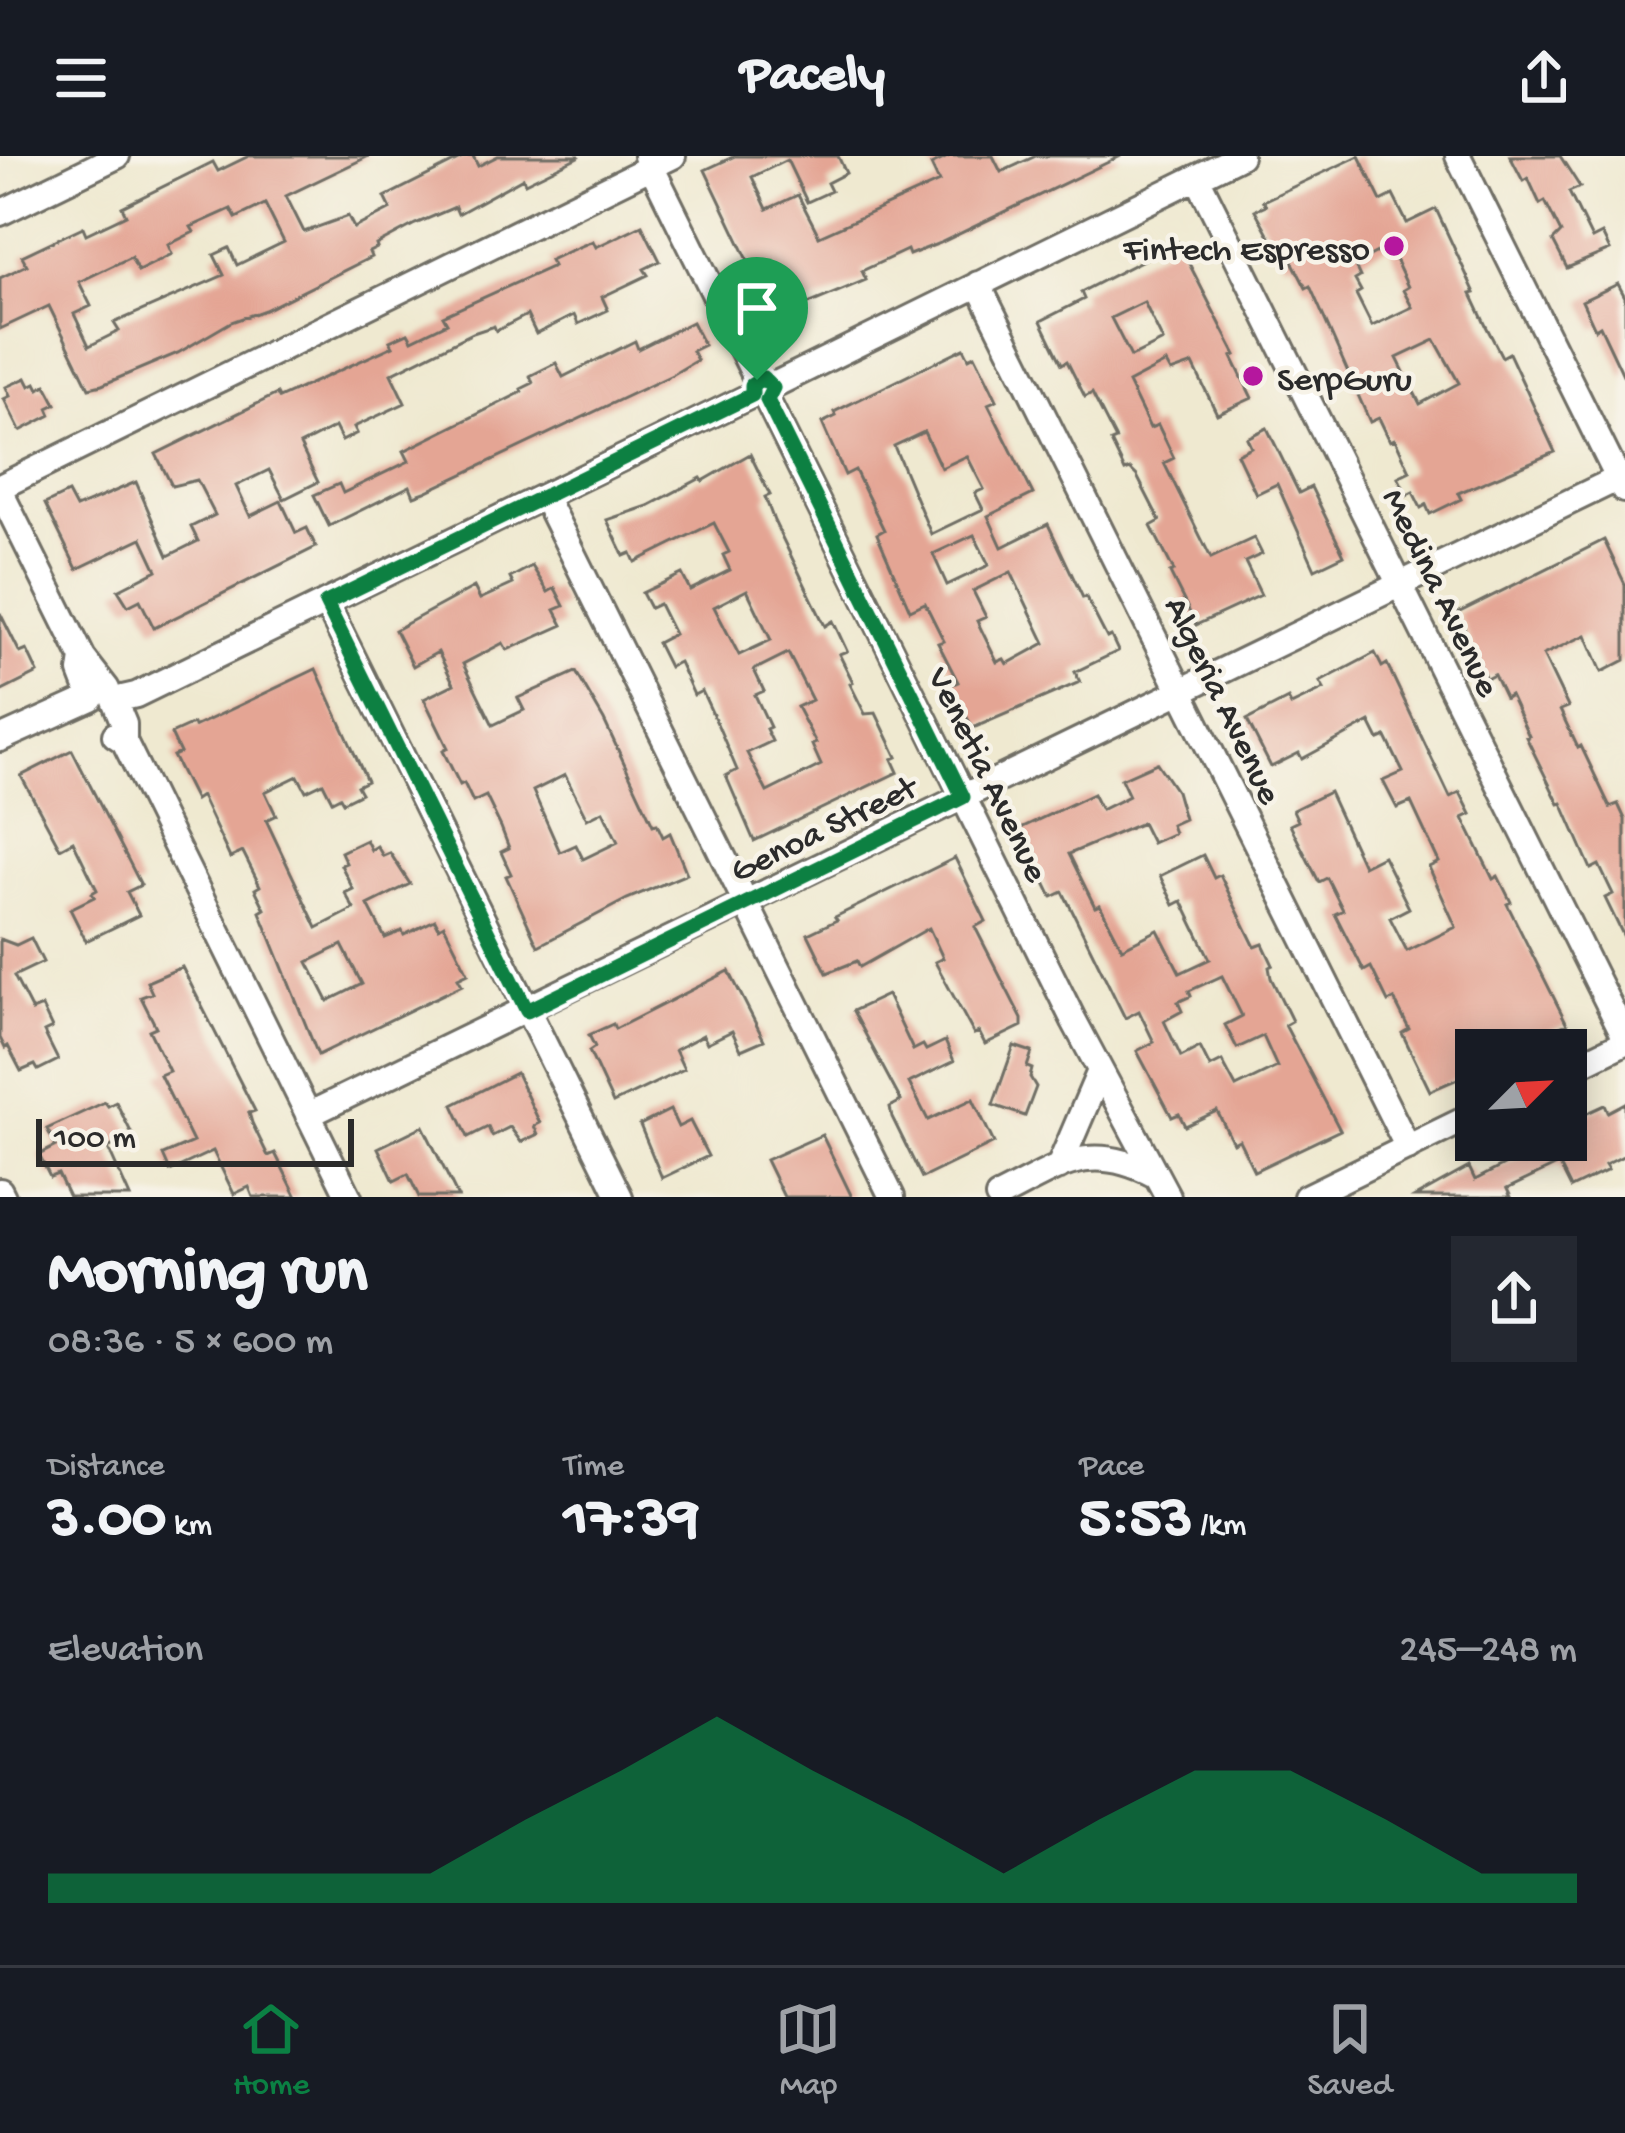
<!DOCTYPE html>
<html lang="en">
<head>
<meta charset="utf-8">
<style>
  :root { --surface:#171b24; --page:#242831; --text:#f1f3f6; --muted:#9ea1a6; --line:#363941; --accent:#0b8043 }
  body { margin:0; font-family:"Gochi Hand",sans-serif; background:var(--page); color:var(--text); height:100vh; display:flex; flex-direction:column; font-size:45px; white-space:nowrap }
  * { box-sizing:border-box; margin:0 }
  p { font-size:39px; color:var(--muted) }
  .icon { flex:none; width:66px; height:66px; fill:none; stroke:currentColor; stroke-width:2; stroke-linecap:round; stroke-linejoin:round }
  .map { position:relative; height:1041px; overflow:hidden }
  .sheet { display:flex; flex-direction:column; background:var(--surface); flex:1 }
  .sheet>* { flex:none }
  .needle { width:78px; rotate:66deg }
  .controls { position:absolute; left:1455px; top:873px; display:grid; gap:24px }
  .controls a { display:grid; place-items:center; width:132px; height:132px; border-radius:0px; background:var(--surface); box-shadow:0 6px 30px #0003; font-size:60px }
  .scale { position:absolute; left:36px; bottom:30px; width:318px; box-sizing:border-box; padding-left:12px; border:6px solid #2b2b2b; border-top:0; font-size:33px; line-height:42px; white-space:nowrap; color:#2b2b2b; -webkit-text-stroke:9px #f7f3e8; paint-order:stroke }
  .pin { position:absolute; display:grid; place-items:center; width:102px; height:102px; color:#fff; margin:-123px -51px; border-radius:50% 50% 50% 0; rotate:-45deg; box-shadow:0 0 12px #0007 }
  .pin .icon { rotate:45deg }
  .round { display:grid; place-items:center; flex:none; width:126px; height:126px; border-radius:0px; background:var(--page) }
  .headline { display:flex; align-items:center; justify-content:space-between; height:204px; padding:0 48px }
  h1 { font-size:66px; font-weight:700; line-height:90px }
  .stats { display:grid; grid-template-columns:repeat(3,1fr); gap:18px; height:204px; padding:12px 48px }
  .stats div { display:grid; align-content:center }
  .stats b { font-size:60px; font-weight:700 }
  .stats small { font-size:33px; font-weight:400 }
  .stats p { font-size:33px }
  .chart { height:336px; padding:24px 48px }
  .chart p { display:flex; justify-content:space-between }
  .chart svg { width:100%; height:216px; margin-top:12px; fill:var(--accent); opacity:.7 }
  header { display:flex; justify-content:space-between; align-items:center; height:156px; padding:0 48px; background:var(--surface); font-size:54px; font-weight:700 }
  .tab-bar { display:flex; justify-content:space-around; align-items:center; height:168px; border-top:3px solid var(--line); background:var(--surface); font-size:33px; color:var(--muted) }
  .tab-bar a { display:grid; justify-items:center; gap:6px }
  .tab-bar .current { color:var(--accent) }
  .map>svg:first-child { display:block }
  .building { fill:#e4a594; fill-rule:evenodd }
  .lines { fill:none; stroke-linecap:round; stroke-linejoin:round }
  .minor-casing { stroke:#706e65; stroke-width:30 }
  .minor { stroke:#fff; stroke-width:24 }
  .route-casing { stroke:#fff; stroke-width:24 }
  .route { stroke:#0b8043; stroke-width:15 }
  .poi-dot { fill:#b5179e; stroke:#f7f3e8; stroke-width:4.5 }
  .labels { text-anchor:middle; stroke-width:9; stroke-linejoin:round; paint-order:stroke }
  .poi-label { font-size:36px; fill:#2b2b2b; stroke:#f7f3e8; text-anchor:end }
  .street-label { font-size:36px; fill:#2b2b2b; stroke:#f7f3e8 }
</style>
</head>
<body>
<header><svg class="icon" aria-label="menu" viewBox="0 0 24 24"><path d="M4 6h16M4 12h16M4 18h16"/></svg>Pacely<svg class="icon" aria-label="share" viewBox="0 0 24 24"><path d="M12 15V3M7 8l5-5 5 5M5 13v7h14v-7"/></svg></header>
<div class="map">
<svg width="1625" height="1041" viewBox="0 0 1625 1041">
  <rect width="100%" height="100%" fill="#f7f3e8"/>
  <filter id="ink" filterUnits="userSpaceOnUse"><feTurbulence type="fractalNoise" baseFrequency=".00833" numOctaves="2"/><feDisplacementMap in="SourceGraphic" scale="24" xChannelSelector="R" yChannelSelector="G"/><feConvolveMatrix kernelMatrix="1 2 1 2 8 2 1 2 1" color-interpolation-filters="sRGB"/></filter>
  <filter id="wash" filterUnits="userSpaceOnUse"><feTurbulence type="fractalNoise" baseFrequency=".004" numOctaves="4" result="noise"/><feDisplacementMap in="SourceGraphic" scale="48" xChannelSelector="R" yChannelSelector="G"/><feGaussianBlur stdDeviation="2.7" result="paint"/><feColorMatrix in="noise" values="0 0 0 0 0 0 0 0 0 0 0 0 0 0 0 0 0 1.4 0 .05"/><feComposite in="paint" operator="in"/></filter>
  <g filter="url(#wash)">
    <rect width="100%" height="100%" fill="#efe9d0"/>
    <g id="blocks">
      <path class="building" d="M249,0h120l-83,40 18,36 44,-16 6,12 37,-19 -6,-12 81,-41h7l5,10 20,-10h82l-55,27 -2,-5 -65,36 -3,-7 -40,17 -39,21 1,3 -8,4 2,5 -106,53 -34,12 -53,31 -76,32 -13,3 -40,-82 -49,23v-51l27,-13 -5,-9 61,-29 3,7 40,-19 -4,-8 91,-45 5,9zM265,48l19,38 -47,23 -8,-17 -15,7 10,20 -110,48 5,8 -30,15 -15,-32 17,-8 -12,-24 52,-25 7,14 34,-17 -4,-9 26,-13 -3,-5 40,-18 5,9z
        M735,0h103l8,17 -19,10 4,8 -24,11 -20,-42 -35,17 15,32 31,-14 21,41 120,-54 -8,-17 19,-9h43l8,16 35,-16h85l-181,87 -31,12 -2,-5 -45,21 4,9 -96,40 -21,-58 -44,-92z
        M1359,0l22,45 12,-6 14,28 29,-14 39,84 -4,1 15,32 16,31 7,-4 46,99 -97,41 3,6 -31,15 -4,-9 -5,3 -8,-16 -6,3 -9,-18 12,-6 -15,-32 -5,2 -11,-23 -9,4 -60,-136 -4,2 -14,-27 -7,3 -30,-54 11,-5 -3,-4zM1389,90l19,41 -5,3 9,17 -40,19 -16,-32 5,-3 -6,-11 5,-3 -6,-13zM1435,184l24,43 -39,21 -23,-46z
        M1510,0h50l20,31 -11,5 23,47 10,-5 8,16 -43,18 -14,-27 8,-8 -16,-32 -5,3 -12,-26 -5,3z
        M642,69l18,36 -16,8 4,6 -46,22 6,13 -30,14 -4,-9 -38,19 -9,-19 -31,16 -2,-5 -21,7 -82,41 14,29 -51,24 3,6 -15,8 -7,-14 -35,18 18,37 -34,17 -15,-29 -33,16 14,30 31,-15 15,32 11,-5 9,19 -162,81 -14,-28 -12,6 -10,-16 39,-20 -15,-32 -65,31 -32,-65 23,-11 8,15 60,-26 32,74 30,-15 -7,-14 24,-12 -18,-35 -25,6 -16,-32 121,-60 2,4 114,-52 -3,-5 18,-8 4,7 35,-17 -4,-7 110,-50 -3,-6 19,-9 24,-10 3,6z
        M1178,86l58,113 -4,2 20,41 -35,16 -24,-50 -22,8 -5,-9 -38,20 22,45 8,-3 16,33 -10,5 47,95 43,-20 8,16 -17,8 16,33 -65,30 -26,-52 4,-2 -23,-45 9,-5 -23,-45 -7,-7 -5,2 -14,-29 5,-2 -24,-47 -7,4 -18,-36 -5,3 -21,-43 43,-22 -3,-7zM1144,146l19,39 -32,16 -20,-39z
        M1618,128l7,13v82l-25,-53 -5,3 -13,-28z
        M692,166l12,23 -12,6 5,9 -25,15 -247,117 -11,4 -4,-10 -81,40 -15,-31 25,-11 4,9 66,-32 -5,-10 118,-59 -1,-3 12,-6 -3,-7 26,-13 7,14 72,-36 3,8z
        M964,192l5,10 6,-3 22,45 -9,4 45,90 -45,22 14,31 46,-23 35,74 3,-1 21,41 4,-2 7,15 -43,21 5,10 -107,46 -24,-42 9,-4 -20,-39 6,-2 -19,-38 -15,7 -33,-76 7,-4 -29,-60 -10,5 -23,-52 14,-7 -2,-4zM924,276l17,36 26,-12 17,33 -9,4 8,16 -52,25 -37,-88zM974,379l15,30 -42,20 -14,-31zM1011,416l34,71 -38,21 -3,-5 -7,3 -20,-41 9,-4 -13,-26z
        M26,222l4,8 6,-3 3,6 7,-4 10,19 -8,4 3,7 -31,16 -16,-32 6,-3 -4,-9z
        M1267,272l32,65 12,-6 33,68 -29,14 -38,-85 -21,10 -19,-40 14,-7 -4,-9z
        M750,298l20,41 -5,2 9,24 51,105 8,-5 14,30 -8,3 14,28 -3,2 15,30 11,-1 21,44 -5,2 6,13 -144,69 -28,-65 11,-6 -21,-49 -14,-30 -8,4 -15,-33 -10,5 -12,-24 17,-9 -15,-30 -9,4 -8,-15 40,-19 8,16 40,-20 -7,-15 6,-3 -15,-29 -79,39 -4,-9 -7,3 -17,-36 41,-14 53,-28 2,3zM747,434l24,50 -32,15 -25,-48zM788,497l24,47 -15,7 19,36 -4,2 9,20 -54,27 -20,-39 25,-12 -6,-12 4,-2 -15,-32 9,-4 -10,-21z
        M1604,384l21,44v76l-23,12 -16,-37 -43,20 25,52 -8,3 18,38 3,-2 29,61 8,-3 7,15v120l-20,-41 8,-4 -14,-29 -8,4 -29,-66 -3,1 -33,-67 3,-1 -19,-41 -5,3 -11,-23 -8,4 -28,-66z
        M532,410l16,26 7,-4 9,18 -9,4 8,15 -56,25 -4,-7 -40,21 30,61 31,-15 -6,-12 58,-26 28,48 49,105 4,-1 6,13 7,-4 17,41 -60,25 -89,47 -32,-70 5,-2 -10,-22 8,-4 -8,-21 -15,-31 -13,6 -9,-19 -4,2 -17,-34 5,-3 -24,-49 30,-15 -16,-32 -25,14 -18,-36 79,-43 6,12 33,-15 -3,-6zM565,619l22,44 16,-8 15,31 -35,17 -7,-14 -16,7 -27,-61z
        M0,457l20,40 7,-3 11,23 -38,19z
        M1375,497l7,14 5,-3 63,133 10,-5 11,22 -8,4 30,61 5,-3 13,26 -4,2 60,120 -44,19 -4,-8 -31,15h-12v21l-46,20 -28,-58 7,-4 -15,-30 -6,3 -17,-35 -7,4 -29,-57 8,-4 -16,-32 -8,4 -29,-57 8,-4 -5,-11 36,-18 34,74 20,-10 26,52 -19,10 17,33 49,-24 -27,-60 10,-5 -28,-60 -14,6 -14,-27 20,-9 -17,-35 -7,3 -9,-18 -68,37 -3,-6 -28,14 -24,-47 41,-21 3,6 33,-16 -4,-7z
        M316,513l51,112 -10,5 4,7 -18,9 -3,-5 -8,4 -9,-18 -17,8 -8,-15 -33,16 11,23 -10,5 51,108 37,-19 -9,-16 8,-4 -12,-24 5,-2 -5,-11 25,-12 5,10 6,-4 6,10 7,-3 20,31 -42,21 17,33 17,-7 2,4 31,-15 4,8 5,-3 24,48 -10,5 4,7 -144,70 -58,-143 5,-3 -10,-20 5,-3 -17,-34 -13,6 -29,-62 -6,4 -22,-44 7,-3 -9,-19 22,-10 1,3zM342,789l20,39 -34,17 -20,-39z
        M72,594l69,135 -14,7 12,23 -53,26 -16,-32 24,-12 -2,-4 5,-3 -24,-49 -13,7 -39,-72z
        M1157,607l19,28 8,28 -13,6 3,8 -22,10 -10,-20 -73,31 26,53 5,-2 22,43 36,-18 22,43 30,-14 -28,-58 -8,4 -14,-29 43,-21 11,23 6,-3 35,72 8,-3 10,21 -4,2 2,11 21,43 -7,4 55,105 -86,41 -15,-31 -6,3 -16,-32 -32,15 -6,-12 -7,3 -35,-66 17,-9 -15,-31 -14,7 -62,-126 -11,5 -33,-68 74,-35 8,16 28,-14 -8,-17zM1222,820l20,40 -17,9 12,23 26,-12 14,31 -41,20 -14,-26 -12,6 -10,-20 -19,10 -17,-36 18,-10 -4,-9 13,-6 -2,-5z
        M955,702l31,63 -11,6 47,92v7l-37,18 -6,-12 -5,2 -39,-72 8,-4 -14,-30 -69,39 -3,-6 -30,12 -19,-39 29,-14 -2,-3z
        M31,782l12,24 -29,14 18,35 10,-4 10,21 -8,4 14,28 -20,10 -3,-5 -14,6 -13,-25 -3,2 -5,-10v-99l16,6z
        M182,811l73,144 -6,2 3,10 16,33 7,-3 22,44h-44l-4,-10 -15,7 -21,-43 -43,20 -7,-16 30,-13 -33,-67 9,-4 -20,-41 7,-3 -15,-30 11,-4 -5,-11z
        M729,815l35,69 -23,10 -9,-19 -25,12 -4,-8 -28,15 9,19 -71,34 -24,-52 6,-4 -6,-12 24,-11 2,5z
        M887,839l26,55 10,-5 3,5 19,-9 9,20 -45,22 19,37 45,-21 21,44 -72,35 -30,-61 -2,-10 11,-6 -48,-90z
        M1014,890l18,6 -5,15 5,2 -2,8 6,10 -11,29 -32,-11z
        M516,917l24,50 -6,3 4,8 -17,8 -11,-15 -18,9 -4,-9 -20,10 -15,-32z
        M105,946l3,4 8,-4 17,34 -25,12 22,49h-61l-11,-23 -8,3 -11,-22 17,-9 -9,-17z
        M1625,947v52l-20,10 3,5 -37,18 -12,-24 -52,25 4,8h-96l54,-30 6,13 62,-32 29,-8v-17l39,-18 3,7z
        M670,954l8,17 12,-6 18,35 -46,22 -22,-53z
        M423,970l10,20 25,51h-39l-11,-23 -14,7 -8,-17 -8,-16z
        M822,979l30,62h-68l-18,-37z"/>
    </g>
  </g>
  <g filter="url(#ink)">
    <use href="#blocks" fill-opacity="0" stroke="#706e65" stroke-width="3"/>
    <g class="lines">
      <defs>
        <path id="minor" d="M646,0l111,224
          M1458,0l166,334
          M1197,21l428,860
          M0,57l117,-57
          M978,128l430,864
          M772,230l468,-230
          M767,244l307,621 94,176
          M0,331l673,-331
          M0,335l83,167 24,31
          M545,342l347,699
          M326,447l294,594
          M115,579l9,6 225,456
          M0,583l91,-41 -10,-26 2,-14
          M124,585v-17l-10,-24 22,-5 616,-300
          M1566,915l59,-29
          M308,959l1317,-640
          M1059,1011l41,-96
          M0,1035l3,6
          M998,1041c61,-30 89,-57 157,-22
          M1306,1041l170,-83"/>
      </defs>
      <use href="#minor" class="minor-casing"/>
      <use href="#minor" class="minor"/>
    </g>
  </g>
  <g class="lines" filter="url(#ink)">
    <defs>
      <path id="route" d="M763,222l10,10 -6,12 196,397 -436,214 -201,-408 426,-208v-10z"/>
    </defs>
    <use href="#route" class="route-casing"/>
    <use href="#route" class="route"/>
  </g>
  <g class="poi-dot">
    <circle cx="1394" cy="90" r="12"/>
    <circle cx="1253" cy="220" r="12"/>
  </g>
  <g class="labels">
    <g class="poi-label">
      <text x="1370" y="103">Fintech Espresso</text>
      <text x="1277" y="233" text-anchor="start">SerpGuru</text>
    </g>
    <g class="street-label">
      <text transform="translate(1444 435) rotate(64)" y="13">Medina Avenue</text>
      <text transform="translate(1226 543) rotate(64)" y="13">Algeria Avenue</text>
      <text transform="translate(991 617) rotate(64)" y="13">Venetia Avenue</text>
      <text transform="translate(822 670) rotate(-26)" y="13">Genoa Street</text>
    </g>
  </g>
</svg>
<div class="controls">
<a><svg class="needle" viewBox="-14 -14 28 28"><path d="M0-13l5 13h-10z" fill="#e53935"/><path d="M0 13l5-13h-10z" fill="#9ea1a6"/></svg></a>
</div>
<div class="scale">100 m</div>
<div class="pin" style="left:757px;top:224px;background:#1e9e55"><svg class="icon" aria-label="arrive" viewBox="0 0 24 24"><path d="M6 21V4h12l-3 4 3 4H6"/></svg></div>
</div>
<section class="sheet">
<div class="headline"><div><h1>Morning run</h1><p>08:36 · 5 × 600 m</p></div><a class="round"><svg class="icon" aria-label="share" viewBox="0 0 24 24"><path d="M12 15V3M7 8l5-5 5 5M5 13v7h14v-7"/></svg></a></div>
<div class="stats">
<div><p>Distance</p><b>3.00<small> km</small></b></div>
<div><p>Time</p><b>17:39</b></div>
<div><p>Pace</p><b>5:53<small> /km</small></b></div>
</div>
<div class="chart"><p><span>Elevation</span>245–248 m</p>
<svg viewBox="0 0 160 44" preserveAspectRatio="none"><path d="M0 44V38L10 38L20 38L30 38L40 38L50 27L60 17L70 6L80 17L90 27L100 38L110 27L120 17L130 17L140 27L150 38L160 38V44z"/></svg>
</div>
</section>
<nav class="tab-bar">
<a class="current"><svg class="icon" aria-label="home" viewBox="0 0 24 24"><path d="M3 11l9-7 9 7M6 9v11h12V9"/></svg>Home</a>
<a><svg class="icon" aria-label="map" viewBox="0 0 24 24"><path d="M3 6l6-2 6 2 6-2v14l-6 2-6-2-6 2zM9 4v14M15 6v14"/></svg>Map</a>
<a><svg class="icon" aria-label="saved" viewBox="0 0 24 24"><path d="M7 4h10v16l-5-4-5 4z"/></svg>Saved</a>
</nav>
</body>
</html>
